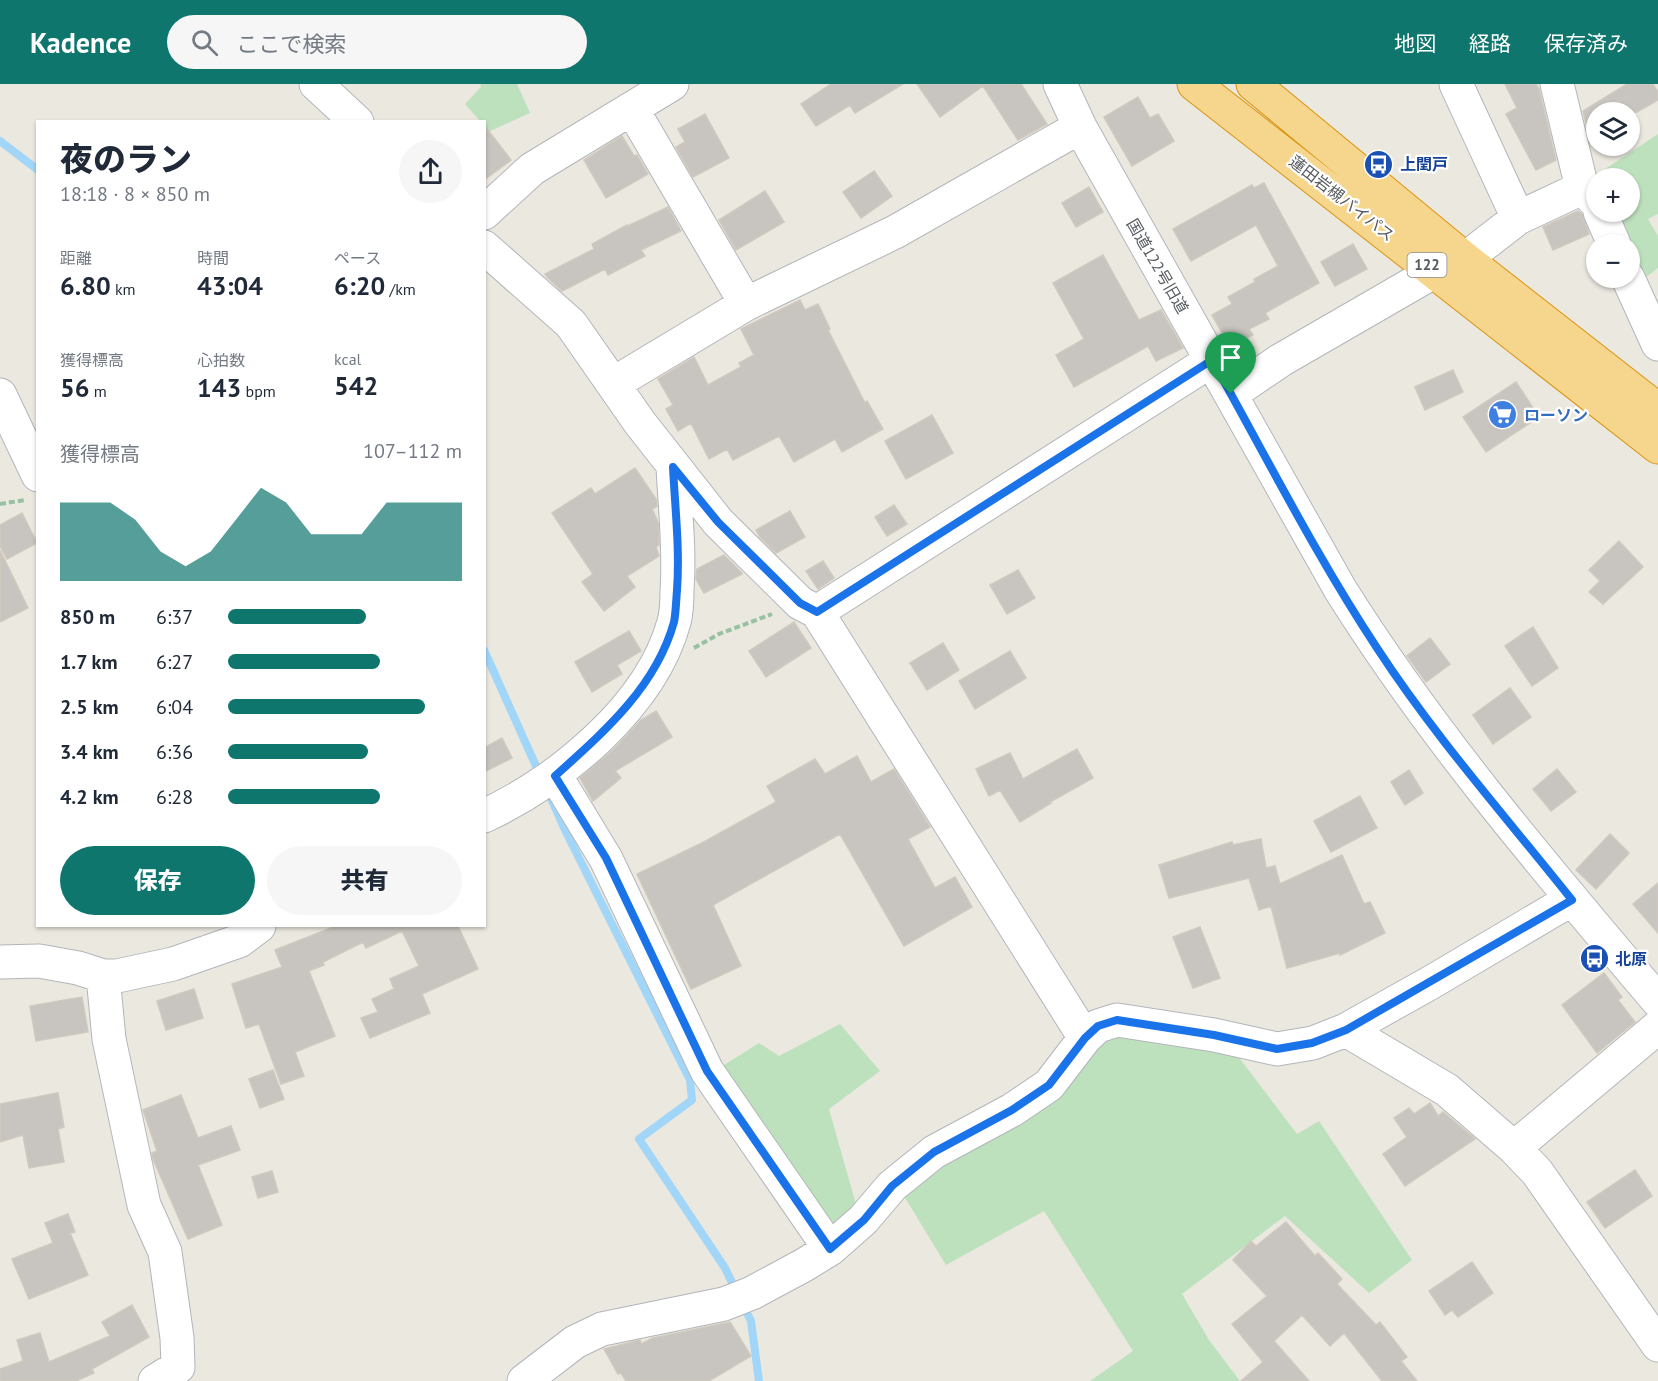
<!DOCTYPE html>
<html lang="ja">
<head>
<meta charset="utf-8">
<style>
  :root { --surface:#fff; --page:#f6f6f7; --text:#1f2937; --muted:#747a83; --accent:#0f766e }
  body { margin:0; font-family:"PT Sans","Noto Sans JP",sans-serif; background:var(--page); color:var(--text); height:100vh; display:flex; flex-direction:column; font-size:22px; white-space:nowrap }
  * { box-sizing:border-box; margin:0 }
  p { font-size:20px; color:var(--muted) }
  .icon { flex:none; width:33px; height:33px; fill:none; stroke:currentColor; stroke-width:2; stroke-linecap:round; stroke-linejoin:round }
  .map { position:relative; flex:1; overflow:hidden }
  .side { position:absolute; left:36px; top:36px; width:450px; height:807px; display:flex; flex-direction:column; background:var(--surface); border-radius:0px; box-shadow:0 2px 4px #0004 }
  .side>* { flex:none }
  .controls { position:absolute; left:1586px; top:18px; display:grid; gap:12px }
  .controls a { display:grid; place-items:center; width:54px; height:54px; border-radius:50%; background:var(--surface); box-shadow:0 2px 4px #0004; font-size:30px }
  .pin { position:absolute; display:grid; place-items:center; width:51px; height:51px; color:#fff; margin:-62px -26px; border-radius:50% 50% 50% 0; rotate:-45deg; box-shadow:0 0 6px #0007 }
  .pin .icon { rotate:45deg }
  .round { display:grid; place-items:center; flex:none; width:63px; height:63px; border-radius:32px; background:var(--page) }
  .overview { display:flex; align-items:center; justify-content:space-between; height:102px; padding:0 24px }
  h1 { font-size:33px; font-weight:800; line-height:45px }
  .figures { display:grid; grid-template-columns:repeat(3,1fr); gap:9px; height:102px; padding:6px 24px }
  .figures div { display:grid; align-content:center }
  .figures b { font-size:26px; font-weight:800 }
  .figures small { font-size:16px; font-weight:400 }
  .figures p { font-size:16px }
  .chart { height:168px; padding:12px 24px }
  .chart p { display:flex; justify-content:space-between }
  .chart svg { width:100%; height:108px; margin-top:6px; fill:var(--accent); opacity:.7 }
  .cta { display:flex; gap:12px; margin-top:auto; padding:12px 24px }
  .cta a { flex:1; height:69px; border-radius:36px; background:var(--accent); color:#fff; font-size:24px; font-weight:800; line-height:69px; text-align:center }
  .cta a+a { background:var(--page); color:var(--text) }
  ul { padding:0 24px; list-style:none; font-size:20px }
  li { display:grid; grid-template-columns:96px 72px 1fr; align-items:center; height:45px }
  li i { height:15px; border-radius:8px; background:var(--accent) }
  header { display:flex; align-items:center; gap:36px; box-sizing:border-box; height:84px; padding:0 30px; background:var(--accent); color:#fff }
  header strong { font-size:28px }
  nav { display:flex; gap:33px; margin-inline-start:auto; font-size:21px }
  .search { width:420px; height:54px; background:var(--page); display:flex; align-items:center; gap:15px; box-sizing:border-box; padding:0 21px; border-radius:33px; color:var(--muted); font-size:22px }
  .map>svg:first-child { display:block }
  .green { fill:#bee1bd }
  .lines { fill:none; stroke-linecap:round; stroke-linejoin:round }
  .stream { stroke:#a1d6f9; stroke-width:8 }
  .building { fill:#c8c4bf; stroke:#cfc9be; stroke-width:1.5 }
  .minor-casing { stroke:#b2b6ba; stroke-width:35 }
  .highway-casing { stroke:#db940f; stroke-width:35 }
  .path { stroke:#97c1a1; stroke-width:4; stroke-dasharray:6 3; stroke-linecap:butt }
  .minor { stroke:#fff; stroke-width:33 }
  .highway { stroke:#f5d68c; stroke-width:33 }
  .route-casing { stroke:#fff; stroke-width:12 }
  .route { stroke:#1a73e8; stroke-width:8 }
  .labels { text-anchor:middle; stroke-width:4.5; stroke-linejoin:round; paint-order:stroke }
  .shield { fill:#fff; stroke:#8a8d90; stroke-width:1.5 }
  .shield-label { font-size:15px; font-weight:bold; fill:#585c60 }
  .transit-label { font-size:16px; font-weight:bold; fill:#164399; stroke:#fff; text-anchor:start }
  .street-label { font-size:16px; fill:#585c60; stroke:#fff }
  .shop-label { font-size:16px; font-weight:bold; fill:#366cbe; stroke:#fff; text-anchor:start }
</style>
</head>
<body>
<header>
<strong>Kadence</strong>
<div class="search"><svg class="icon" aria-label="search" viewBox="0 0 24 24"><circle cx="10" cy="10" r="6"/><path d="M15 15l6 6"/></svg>ここで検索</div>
<nav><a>地図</a><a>経路</a><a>保存済み</a></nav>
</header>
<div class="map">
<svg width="1658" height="1297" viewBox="0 0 1658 1297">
  <rect width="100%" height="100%" fill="#eae8df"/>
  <path class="green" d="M480,0h37l13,29 -42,19 -3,-5 -1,-5 -4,-1 -15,-17 16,-17z
    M1658,50v80l-10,5 10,17v32l-17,13 -12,-29v-8l-17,-32h17v-34h-31l-2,-3z
    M1118,939l116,28 63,83 22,-13 93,139 -43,33 -84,-77 -103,78 27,46 31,41h-150l43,-30 -89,-140 -98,54 -42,-69z
    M840,940l40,47 -51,38 28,99 -29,20 -107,-161 38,-24 20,13z"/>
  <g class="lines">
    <path class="stream" d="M0,57l38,29
      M484,566l56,125
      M549,710l16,36 125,250 2,20 -53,39 86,129 11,23
      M743,1221l8,16 8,60"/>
  </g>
  <path class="building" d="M831,0h72l-48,29 -5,-8 -34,21 -15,-22z
    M917,0h104l26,40 -29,16 -35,-54 -43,31z
    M1505,0h31l3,5 17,71 -20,10 -30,-56 11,-6z
    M1627,0h26l5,8v8l-21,12h-41v27l-6,3 -7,-31z
    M1138,13l12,21 8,-4 16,27 -42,25 -28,-49z
    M705,30l24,44 -36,19 -17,-30 9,-5 -7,-13z
    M484,41l27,35 -27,20z
    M622,52l12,20 3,-1 11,19 -42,24 -22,-38z
    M874,87l18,25 -31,22 -18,-26z
    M1264,99l55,100 -54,30 4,6 -20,10 4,6 -23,11 -18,-31 20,-11 -4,-7 27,-15 -1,-3 24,-13 -22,-41 -65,36 -18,-32 79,-44 2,3z
    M1089,103l14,25 -27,15 -14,-24z
    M765,107l19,31 -48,28 -17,-30z
    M668,123l13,24 -40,19 4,6 -37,19 -3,-6 -43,22 -14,-13 -3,-4 49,-25 -2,-5 35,-19 1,1z
    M1578,127l4,3 7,20 -36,16 -10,-23z
    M1353,160l14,25 -32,17 -14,-24z
    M1103,171l36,65 22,-10 22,38 -27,13 -8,-15 -74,41 -18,-32 28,-16 -31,-56z
    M800,216l5,10 13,-6 12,25 -2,1 37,73 2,-2 16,28 -41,23 -7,-13 -41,23 -15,-26 -46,24 -6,-11 -18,10 -18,-36 -13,8 -12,-22 7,-4 -15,-26 36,-22 14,28 33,-18 -2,-4 15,-8 -13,-26z
    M1453,286l10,22 -38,18 -10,-23z
    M1516,298l23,35 -53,35 -23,-35z
    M932,331l21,38 -47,26 -21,-38z
    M635,384l21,31 1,7 -5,3 6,13 1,23 -3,2 3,9 -32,20 8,11 -31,24 -22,-29 11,-8 -41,-61 39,-25 4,6z
    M894,421l13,19 -20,12 -12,-19z
    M790,427l15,26 -29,16 -16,-16 -4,-7z
    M22,429l15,30 -30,16 -7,-13v-21z
    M1619,457l24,26 -40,37 -14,-12 11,-11 -11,-11z
    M0,466l28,58 -28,14z
    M724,471l18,18v1l-38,19 -8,-14 1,-10z
    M823,477l11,17 -16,11 -12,-18z
    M1018,486l17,28 -28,16 -17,-29z
    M794,538l17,26 -45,29 -17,-26z
    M1533,543l25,41 -26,18 -27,-40z
    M629,547l12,20 -24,14 5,9 -30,18 -17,-30z
    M1430,554l20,26 -24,18 -19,-26z
    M943,559l16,27 -32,20 -17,-27z
    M1010,567l16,27 -51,31 -16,-28z
    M1510,604l21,29 -38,27 -20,-29z
    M656,627l16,26 -57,34 6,7 -28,23 -13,-23 33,-28 28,-30z
    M502,654l10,20 -28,14v-24z
    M1077,665l16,29 -43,24 1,1 -31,19 -20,-32 -11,6 -13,-27 34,-16 13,26z
    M857,672l14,26 23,-13 36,58 -22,12 27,49 20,-11 17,30 -68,39 -64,-112 -127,71 28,61 -50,23 -54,-115 65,-31 74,-41 -9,-16 48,-27 10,15z
    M1557,685l19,23 -25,19 -18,-22z
    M1409,686l14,23 -18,12 -14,-23z
    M1360,712l17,32 -46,24 -17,-31z
    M1610,750l19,19 -33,36 -20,-19z
    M1261,755l5,29 9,-2 5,18 62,-29 22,49 6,-2 15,31 -45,22v-2l-53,15 -16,-62 -12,4 -10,-32 -80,20 -10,-33 73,-23 1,3z
    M1658,799v50l-25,-29z
    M336,842h122l20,43 -56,25 8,19 -60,25 -9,-20 17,-6 -6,-13 22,-10 -4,-10 29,-13 -17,-35 -36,17 -3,-6 -40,20 1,3 -15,6 26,65 -40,16 9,24 -23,8 -22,-60 -13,4 -14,-44 50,-17 -7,-17z
    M1200,843l20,51 -27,10 -20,-51z
    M1604,889l18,24 -4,3 17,22 -38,31 -35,-48z
    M194,905l9,29 -37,12 -9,-29z
    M82,913l6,35 -52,9 -6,-35z
    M273,986l11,29 -24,9 -11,-29z
    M58,1009l6,34 -6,2 6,33 -35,6 -6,-33 -23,7v-38z
    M181,1011l17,43 33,-12 9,24 -42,15 24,60 -34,14 -35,-80 -1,-6 5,-2 -14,-41z
    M1430,1019l8,13 5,-4 32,27 -70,47 -22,-32 24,-17 -13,-19 15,-10 5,6z
    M1635,1086l17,26 -47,32 -18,-26z
    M272,1087l6,21 -20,6 -6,-21z
    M68,1130l7,18 -5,1 18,42 -59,24 -17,-40 41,-16 -8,-20z
    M1286,1138l29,34 3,-3 24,26 -5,5 39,41 4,-3 27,35 -6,4 16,20h-35l-38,-48 -14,13 -28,-31 -28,26 35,40h-68l22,-19 -31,-38 35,-28 -34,-36 18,-19 5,5z
    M1472,1178l21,31 -35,24 -6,-7 -7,5 -16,-24z
    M132,1221l17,32 -57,32 2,4 -18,8h-76v-12l23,-8 -6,-21 23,-7 9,29 61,-26 -8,-14z
    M730,1238l21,34 -42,25h-83l-5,-8 -3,1 -14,-25 36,-9 1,4 12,-6z"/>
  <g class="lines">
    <defs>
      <path id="minor" d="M316,0l41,38
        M1060,0l20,43 260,462c92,147 206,280 318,412
        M1456,0l62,134
        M1557,0l25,104
        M632,25l114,195
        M1600,128l14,32
        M484,129l48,-44 140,-85
        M484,163l87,77 69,99 78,99 82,81 17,9 268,426
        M1465,175l53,-41 64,-30 14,14
        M1628,194l30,66
        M613,300l133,-80 149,-72 185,-105
        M1231,310l50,-34 154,-89
        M0,311l38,80
        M817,528l395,-252
        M555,691l51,84 101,212 123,178
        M484,732c77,-36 167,-110 190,-194 3,-10 3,-22 3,-32 3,-41 -2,-82 -4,-123
        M0,878l39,-1 39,7 25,8h14l56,-12 66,-23 20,-15
        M103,892l6,63 35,166 21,47 12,86 1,29 -23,14
        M1346,946l101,60 67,58 23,24 121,173
        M1514,1064l144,-121
        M524,1297l51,-39 27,-13 122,-25 28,-11 52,-28 26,-16 33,-29 29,-34 42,-34 78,-42 37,-25 36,-47 13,-12 19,-6 97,15 63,14 36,-6 33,-13 84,-47 142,-84"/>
      <path id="highway" d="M1194,0l464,363
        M1253,0l212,175 193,151"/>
    </defs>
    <use href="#minor" class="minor-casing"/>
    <use href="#highway" class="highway-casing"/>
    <path class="path" d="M0,420l25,-4
      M694,564l25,-14 53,-20"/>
    <use href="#minor" class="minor"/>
    <use href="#highway" class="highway"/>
  </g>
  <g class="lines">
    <defs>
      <path id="route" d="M1212,276c54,96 104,196 165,288 58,89 129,169 195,252l-226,130 -34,13 -35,6 -63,-14 -97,-15 -19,6 -13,12 -36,47 -37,25 -78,42 -42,34 -28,34 -34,29 -123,-178 -101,-213 -51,-82c49,-44 101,-89 119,-154 2,-10 2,-21 3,-32 3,-41 -2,-82 -4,-123l45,55 82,81 17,9z"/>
    </defs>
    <use href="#route" class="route-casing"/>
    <use href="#route" class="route"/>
  </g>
  <defs>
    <symbol id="bus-disc" viewBox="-11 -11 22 22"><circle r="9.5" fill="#1a4fb4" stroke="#fff"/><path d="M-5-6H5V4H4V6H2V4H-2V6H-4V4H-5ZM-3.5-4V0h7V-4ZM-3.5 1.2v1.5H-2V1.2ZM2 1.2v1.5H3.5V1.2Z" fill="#fff"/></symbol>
    <symbol id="supermarket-disc" viewBox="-11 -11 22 22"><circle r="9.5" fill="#3f7fe0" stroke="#fff"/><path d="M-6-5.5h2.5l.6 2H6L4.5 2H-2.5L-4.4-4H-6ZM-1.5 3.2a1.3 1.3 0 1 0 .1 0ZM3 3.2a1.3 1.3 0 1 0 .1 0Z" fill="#fff"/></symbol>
  </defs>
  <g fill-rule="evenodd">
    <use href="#bus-disc" x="1362" y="64" width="33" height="33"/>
    <use href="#supermarket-disc" x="1486" y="314" width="33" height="33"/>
    <use href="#bus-disc" x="1578" y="858" width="33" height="33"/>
  </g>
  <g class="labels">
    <rect class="shield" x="1407.5" y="169" width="39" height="24" rx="4.5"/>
    <g class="shield-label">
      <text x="1427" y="186">122</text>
    </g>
    <g class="transit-label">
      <text x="1400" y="86">上閏戸</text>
      <text x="1615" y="881">北原</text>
    </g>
    <g class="street-label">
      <text transform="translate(1342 114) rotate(38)" y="6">蓮田岩槻バイパス</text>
      <text transform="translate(1158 182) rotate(60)" y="6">国道122号旧道</text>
    </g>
    <g class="shop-label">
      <text x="1524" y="337">ローソン</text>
    </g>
  </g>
</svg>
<div class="controls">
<a><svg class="icon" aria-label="layers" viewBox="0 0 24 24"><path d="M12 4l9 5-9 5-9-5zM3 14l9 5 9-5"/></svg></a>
<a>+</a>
<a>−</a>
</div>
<div class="pin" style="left:1231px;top:310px;background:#1e9e55"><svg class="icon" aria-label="arrive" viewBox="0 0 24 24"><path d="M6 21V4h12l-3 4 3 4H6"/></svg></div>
<section class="side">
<div class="overview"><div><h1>夜のラン</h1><p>18:18 · 8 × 850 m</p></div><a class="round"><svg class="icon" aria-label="share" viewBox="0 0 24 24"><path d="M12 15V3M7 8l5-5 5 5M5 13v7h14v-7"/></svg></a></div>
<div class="figures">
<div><p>距離</p><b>6.80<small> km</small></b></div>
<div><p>時間</p><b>43:04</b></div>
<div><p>ペース</p><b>6:20<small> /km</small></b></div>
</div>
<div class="figures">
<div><p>獲得標高</p><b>56<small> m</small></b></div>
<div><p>心拍数</p><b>143<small> bpm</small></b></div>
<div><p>kcal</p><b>542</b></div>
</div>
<div class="chart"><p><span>獲得標高</span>107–112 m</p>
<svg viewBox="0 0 160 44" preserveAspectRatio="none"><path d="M0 44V12L10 12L20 12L30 19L40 32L50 38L60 32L70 19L80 6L90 12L100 25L110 25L120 25L130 12L140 12L150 12L160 12V44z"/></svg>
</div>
<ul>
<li><b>850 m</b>6:37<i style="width:59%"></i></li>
<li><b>1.7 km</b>6:27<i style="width:65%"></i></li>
<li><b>2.5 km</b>6:04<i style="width:84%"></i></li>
<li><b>3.4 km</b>6:36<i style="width:60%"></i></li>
<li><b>4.2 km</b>6:28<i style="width:65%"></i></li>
</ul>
<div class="cta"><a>保存</a><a>共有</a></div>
</section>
</div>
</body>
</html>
